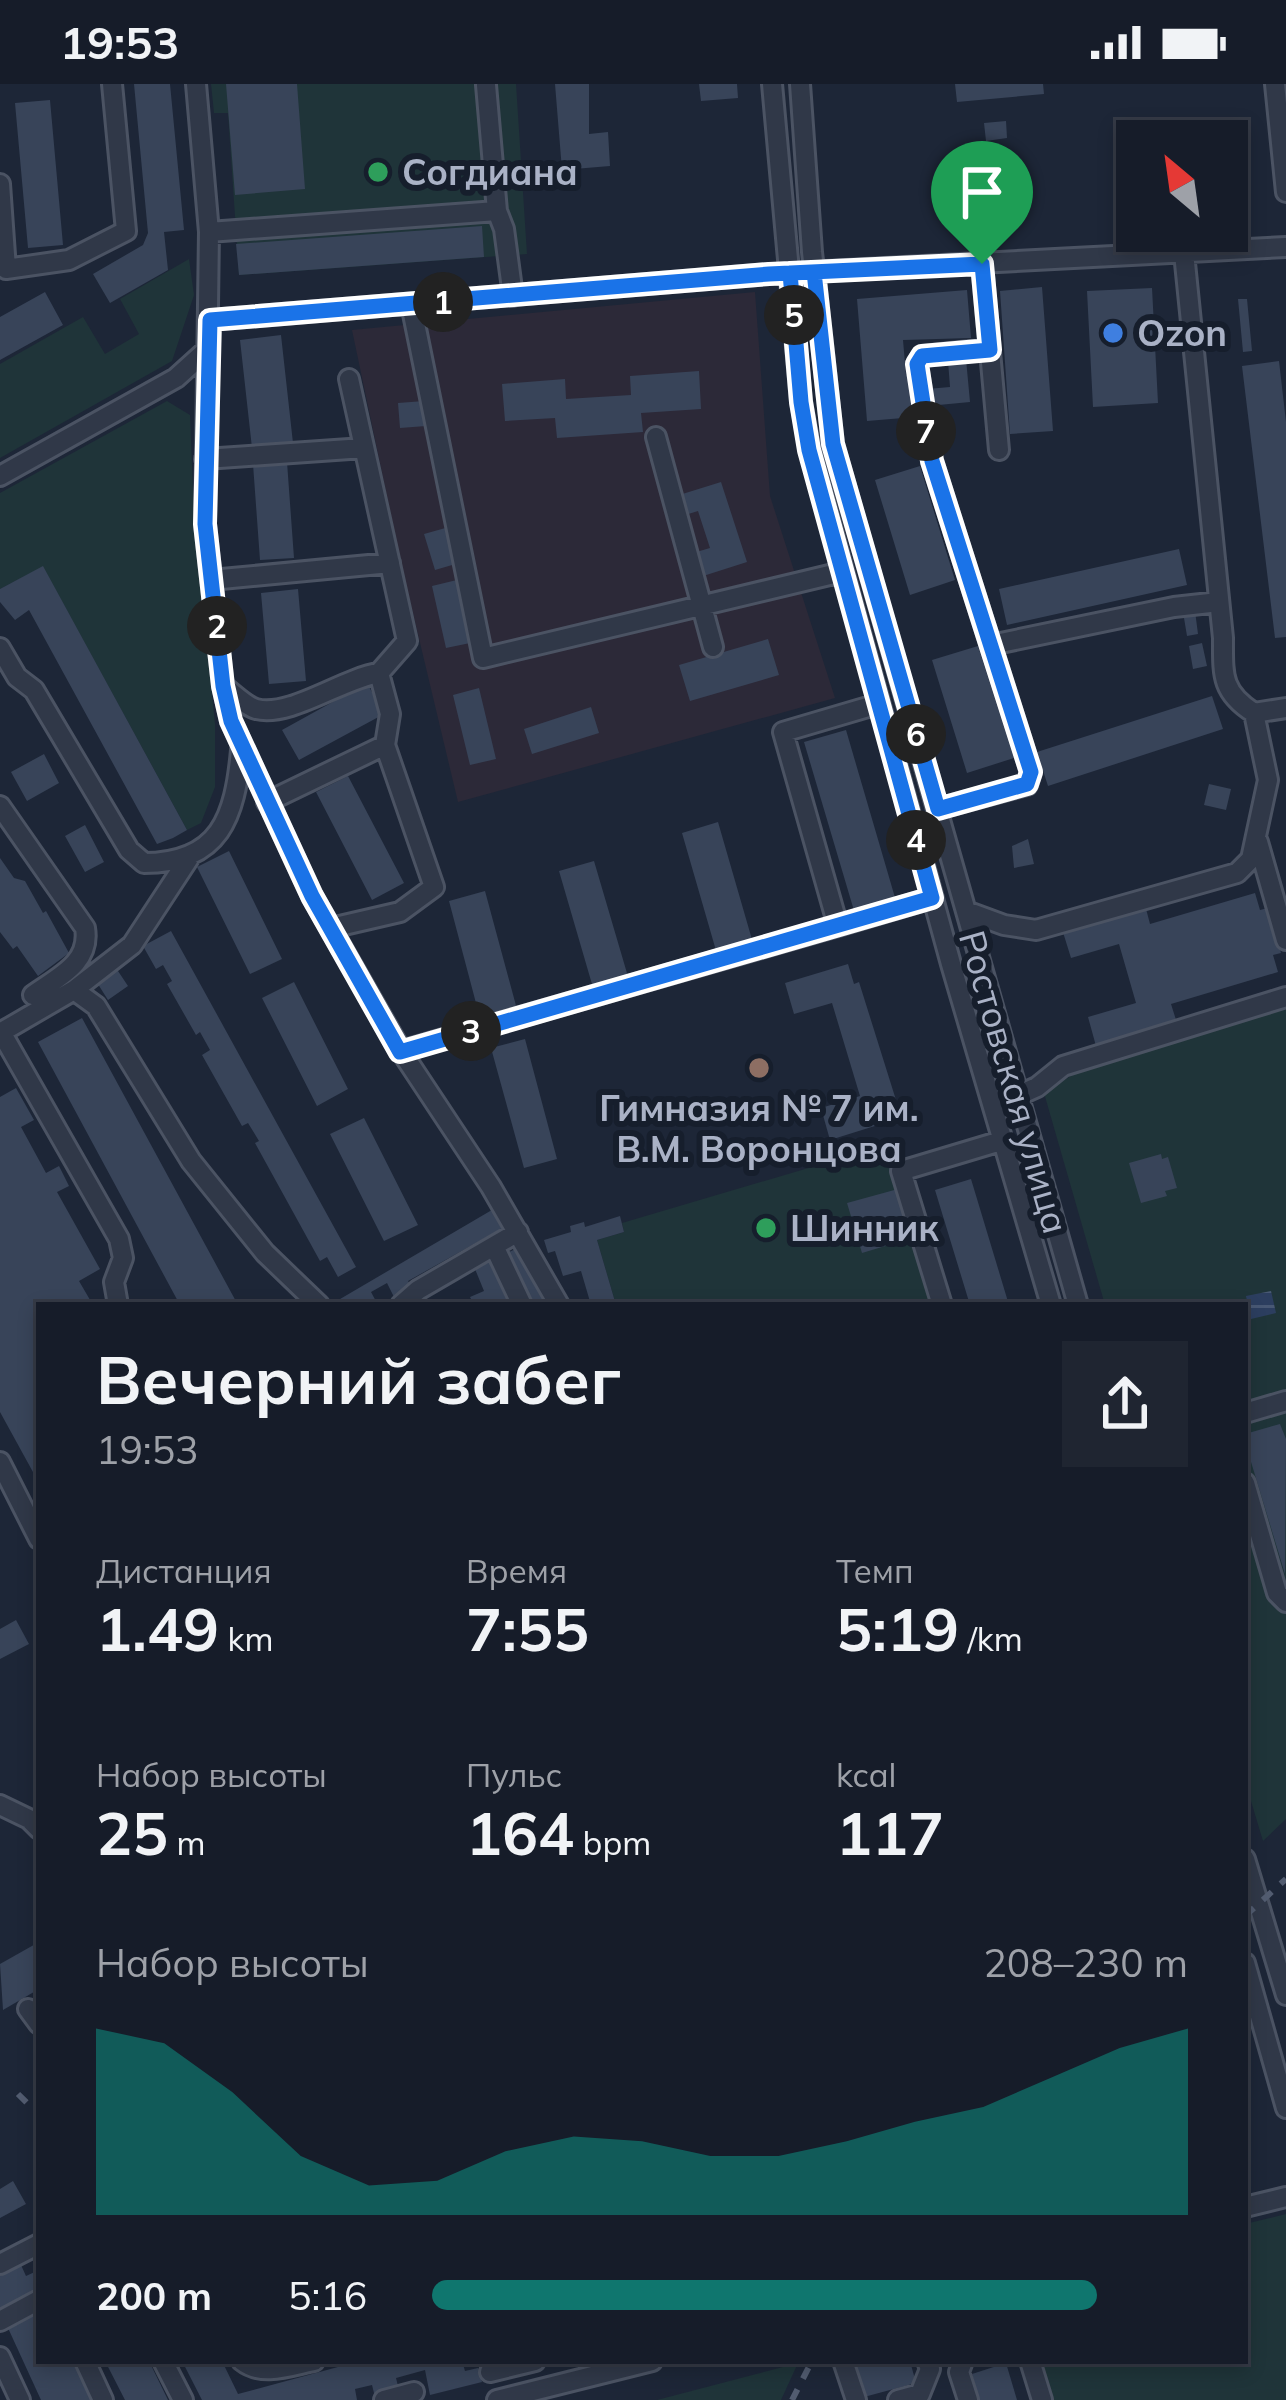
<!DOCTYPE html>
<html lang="ru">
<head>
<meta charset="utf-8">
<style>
  :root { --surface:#161c29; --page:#1f2531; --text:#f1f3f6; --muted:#9ea1a8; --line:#353a46; --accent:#0f766e }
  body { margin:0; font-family:Mulish,sans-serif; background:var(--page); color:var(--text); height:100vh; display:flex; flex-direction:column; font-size:45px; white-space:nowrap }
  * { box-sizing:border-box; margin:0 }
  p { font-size:39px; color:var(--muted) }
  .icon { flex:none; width:66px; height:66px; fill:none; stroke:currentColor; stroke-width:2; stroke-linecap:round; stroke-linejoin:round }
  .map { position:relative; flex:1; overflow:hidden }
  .side { position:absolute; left:36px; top:1218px; width:1212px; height:1062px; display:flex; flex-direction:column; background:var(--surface); border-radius:0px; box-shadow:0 6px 18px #0003,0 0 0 3px var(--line) }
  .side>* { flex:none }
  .needle { width:78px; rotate:331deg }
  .fabs { position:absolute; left:1116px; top:36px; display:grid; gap:24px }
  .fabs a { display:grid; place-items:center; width:132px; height:132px; border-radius:0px; background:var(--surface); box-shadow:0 6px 18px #0003,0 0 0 3px var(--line); font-size:60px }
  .pin { position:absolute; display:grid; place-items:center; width:102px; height:102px; color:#fff; margin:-123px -51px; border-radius:50% 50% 50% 0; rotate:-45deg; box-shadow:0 0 12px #0007 }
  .pin .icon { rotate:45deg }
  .km { position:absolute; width:60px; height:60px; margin:-30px; border-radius:50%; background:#222; color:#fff; font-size:33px; line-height:60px; text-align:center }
  .round { display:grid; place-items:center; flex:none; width:126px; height:126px; border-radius:0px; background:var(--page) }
  .overview { display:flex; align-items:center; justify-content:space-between; height:204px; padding:0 60px }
  h1 { font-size:66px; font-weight:700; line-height:90px }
  .metrics { display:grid; grid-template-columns:repeat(3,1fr); gap:18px; height:204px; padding:12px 60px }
  .metrics div { display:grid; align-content:center }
  .metrics b { font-size:60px; font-weight:700 }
  .metrics small { font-size:33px; font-weight:400 }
  .metrics p { font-size:33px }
  .chart { height:336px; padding:24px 60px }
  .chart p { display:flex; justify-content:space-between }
  .chart svg { width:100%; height:216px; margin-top:12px; fill:var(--accent); opacity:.7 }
  ul { padding:0 60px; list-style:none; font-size:39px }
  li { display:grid; grid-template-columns:192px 144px 1fr; align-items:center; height:90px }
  li i { height:30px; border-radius:15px; background:var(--accent) }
  .status { display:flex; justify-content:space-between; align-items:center; height:84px; padding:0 60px; background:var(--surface); direction:ltr }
  .status svg { height:33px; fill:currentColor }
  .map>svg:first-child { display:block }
  .medical { fill:#2c2938 }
  .green { fill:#1f3439 }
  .water { fill:url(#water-rules) }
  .building { fill:#384459 }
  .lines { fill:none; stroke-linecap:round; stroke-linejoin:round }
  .minor-casing { stroke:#4b5363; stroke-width:24 }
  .minor { stroke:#303848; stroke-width:18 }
  .rail { stroke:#525c70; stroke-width:6; stroke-dasharray:12 12; stroke-linecap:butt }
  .route-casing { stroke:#fff; stroke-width:24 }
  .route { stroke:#1a73e8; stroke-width:15 }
  .leisure-dot { fill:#2e9e5b; stroke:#161e2c; stroke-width:4.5 }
  .shop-dot { fill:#3f7fe0; stroke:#161e2c; stroke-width:4.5 }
  .education-dot { fill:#8d6e63; stroke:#161e2c; stroke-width:4.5 }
  .labels { text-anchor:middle; stroke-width:12; stroke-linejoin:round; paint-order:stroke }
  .poi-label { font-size:36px; font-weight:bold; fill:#aab2c6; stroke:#161e2c; text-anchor:start }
  .street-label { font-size:36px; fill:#aab2c6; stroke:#161e2c }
</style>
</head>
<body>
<div class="status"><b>19:53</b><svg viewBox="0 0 49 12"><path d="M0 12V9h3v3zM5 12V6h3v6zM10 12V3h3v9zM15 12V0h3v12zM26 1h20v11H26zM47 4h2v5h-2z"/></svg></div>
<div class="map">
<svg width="1286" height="2316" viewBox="0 0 1286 2316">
  <defs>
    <pattern id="water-rules" width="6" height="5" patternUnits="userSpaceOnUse" patternTransform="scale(3)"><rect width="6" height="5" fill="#2c3e5f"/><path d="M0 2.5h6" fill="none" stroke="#485874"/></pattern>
  </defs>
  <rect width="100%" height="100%" fill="#1d2637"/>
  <path class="medical" d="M755,208l15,204 65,202 -377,104 -57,-239 -49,-233z"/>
  <path class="green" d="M211,0h305l11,170 -288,21 -11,-162h-14z
    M189,175l5,36 -22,66 -172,97v-94l83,-47 22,37 34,-20 -19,-35z
    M167,317l23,14 4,100 21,209v63l-14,36 -14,7 -144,-263 -43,22v-96z
    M1286,923v812l-23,22 -18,-60v-476h-140l-61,-212 44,-28z
    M883,1062l48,159h-315l-19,-65 27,-8 -2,-9z
    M1286,2130v186h-238l-12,-39h209v-137z
    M798,2279l-17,37h-124z"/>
  <path class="water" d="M1271,1207l5,22 -25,6 -5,-23z"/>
  <path class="building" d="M134,0h36l14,146 -20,2 4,38 -58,33 -17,-29 50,-29 5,-12z
    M226,0h71l8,105 -70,6z
    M555,0h34v50l19,-2 2,34 -48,4z
    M699,0h38l1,14 -37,3z
    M955,0h88l1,10 -87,8z
    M50,16l13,145 -35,3 -13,-145z
    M1006,37l1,17 -21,3 -2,-18z
    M482,142l2,31 -245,18 -3,-31z
    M1042,203l11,144 -43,3 -10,-143z
    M1152,204l6,115 -65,4 -6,-116z
    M967,206l4,48 -68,2 3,35 6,-1 3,43 -48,4 -10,-122z
    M45,208l18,33 -63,35v-43z
    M1238,215h9l5,52 -9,1z
    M281,251l12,108 -41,5 -12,-108z
    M966,275l4,43 -42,4 -1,-17 23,-2 -2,-26z
    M1279,277l7,61v215l-11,1 -33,-272z
    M699,287l2,38 -60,4 2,19 -86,6 -2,-20 -50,3 -3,-37 63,-5 1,20 65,-4 -1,-19z
    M424,317l2,25 -26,2 -2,-25z
    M287,378l7,96 -34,2 -7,-96z
    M920,382l35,114 -45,15 -35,-115z
    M721,398l26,80 -47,15 -7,-24 17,-5 -12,-37 -16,5 -6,-20z
    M449,443l10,36 -24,7 -11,-36z
    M1179,465l8,36 -180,40 -8,-36z
    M43,482l144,264 -14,8 -16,6 -128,-234 -14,10 -15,-18v-13z
    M461,495l14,63 -29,6 -14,-62z
    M298,505l8,92 -37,3 -8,-91z
    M1195,527l3,23 -11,2 -4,-24z
    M768,555l11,36 -89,26 -11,-36z
    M1202,559l5,23 -14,3 -4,-23z
    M978,562l36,112 -47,15 -35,-113z
    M367,599l17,31 -85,46 -17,-30z
    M479,604l17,71 -26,6 -17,-70z
    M1212,612l11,33 -175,57 -11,-34z
    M591,623l8,26 -67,21 -8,-25z
    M846,646l50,171 -41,13 -51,-172z
    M44,670l15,29 -32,18 -16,-29z
    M348,692l56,107 -32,17 -56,-108z
    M1209,700l22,5 -5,21 -22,-5z
    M718,738l35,121 -36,11 -35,-121z
    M85,741l19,37 -19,10 -20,-36z
    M1028,755l6,25 -20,4 -2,-22z
    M229,767l53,108 -32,15 -53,-107z
    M0,774l14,20 11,3 18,32 3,-2 23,42 -31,23 -21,-30 -4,3 -13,-17z
    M594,777l35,119 -35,11 -35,-120z
    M485,807l33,122 -37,9 -32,-121z
    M1255,809l5,17 8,-2 13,45 -8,2 5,17 -107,32 6,19 -81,23 -8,-29 48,-14 -17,-59 -48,14 -9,-29 83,-24 5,19z
    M171,847l185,336 -18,10 -11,-20 -7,4 -65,-118 4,-2 -11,-18 -6,3 -40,-71 8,-5 -10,-18 -4,3 -29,-51 5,-3 -9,-16 -7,4 -13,-23z
    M848,880l6,20 5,-2 37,118 -7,2 5,18 -64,20 -9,-32 39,-12 -28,-93 -38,11 -9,-31z
    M116,884l12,18 -20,14 -12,-19z
    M294,898l54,107 -31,17 -55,-108z
    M82,934l156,287h-58l-142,-263z
    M525,955l32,120 -33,9 -33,-120z
    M16,1004l18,32 -13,7 25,46 13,-7 10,20 -12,6 43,77 -21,12 14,24h-54v178l-39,-71v-315z
    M364,1034l54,107 -34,16 -54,-107z
    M1161,1070l1,5 6,-2 9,31 -12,3 2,5 -26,7 -12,-40z
    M971,1095l38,126h-39l-35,-115z
    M898,1105l14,49 -50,15 -15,-50z
    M497,1123l11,18 -100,56 4,6 -18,10 -7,-14 -16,9 7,13h-41l-2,-3z
    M620,1132l4,16 -27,8 19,65h-25l-10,-34 -18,5 -8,-25 -7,2 -4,-13 27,-8 -1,-6 14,-4 1,5z
    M524,1161l28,60h-22l-23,-52z
    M494,1176l20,45h-40l-4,-8 14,-6 -9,-22z
    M1280,1340l6,15 -1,135 -40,-132v-8z
    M16,1536l13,24 -29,15v-30z
    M39,1858v47l-36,21 -3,-46z
    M13,2097l13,23 -26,14v-29z
    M21,2181l5,11 13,-6v25l-39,19v-38z
    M39,2229v48h34l19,39h-51l-33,-72z
    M105,2277h44l19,39h-43z
    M182,2277h40l16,33 122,-33h102l3,10 13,-3 4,14 -52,13 -5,-25 -29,8 3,12 -24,7 -3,-12 -17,4 2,11h-155z
    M854,2277h56l6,22 -52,14z
    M1006,2279l11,37h-38l-7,-26z"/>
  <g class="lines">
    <defs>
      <path id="minor" d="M196,0l13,148 -4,292 18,162 8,35 81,175 89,155 90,136 68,118
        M772,0l29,318 9,48 141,514 100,341
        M800,0l12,168 21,192 245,861
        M1275,0l11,108
        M0,100l6,85 63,-9 57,-29 -14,-147
        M497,127l7,18 9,67
        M209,148l288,-21 -11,-126
        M1184,169l39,385c0,37 -2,54 31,75l32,-5
        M982,180l17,186
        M411,220l72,354 359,-86
        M210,236l559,-46 517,-27
        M656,353l57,210
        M205,375l159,-11
        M0,392l176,-98 31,-28
        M211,496l179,-17
        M991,561l183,-38 45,-5
        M0,564l17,29 17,13 95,160 15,13c76,0 91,-46 97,-113
        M223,602c9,6 22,20 33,23 34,9 87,-31 123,-36
        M878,620l-95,28 55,194 94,-28
        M267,718l118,-57
        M0,722l85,122c6,35 -27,49 -52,67
        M937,725l90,-24 4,-13 -99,-311 -15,-97 5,-8 68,-7
        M1258,758l28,98
        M966,827l38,14 32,5 201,-57 14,-14 17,-79 -14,-67
        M331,844l69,-16 34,-25 -49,-142 5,-31 -11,-41 28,-32 -58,-262
        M74,906l22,16 95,155 74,92 54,52
        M1,948l118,207 4,19 -9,24 4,23
        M0,949l74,-43 58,-45 57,-87
        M401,967l437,-125
        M1017,1012l20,-9 26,-21 223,-69
        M494,1162l28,59
        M401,1221l17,-15 100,-58
        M942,1221l-41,-134 100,-30
        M1245,1329l41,-12
        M0,1378l39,77
        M1245,1399l32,110 9,9
        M0,1721l29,14 10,10
        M1245,1775l41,136
        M1245,1879l41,145
        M28,1925l11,15
        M1245,2123l41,-10
        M0,2180l39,-20
        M0,2237l39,-21
        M0,2273l20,43
        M85,2277l18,39
        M163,2277l20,39
        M242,2277c20,16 48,5 72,0
        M843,2277l13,39
        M963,2277l-4,11 9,28
        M1030,2277l12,39
        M490,2288l45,-11
        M384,2316l30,-8
        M497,2316l155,-39
        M898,2316l22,-6 10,-25 -3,-8"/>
    </defs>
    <use href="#minor" class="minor-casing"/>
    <use href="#minor" class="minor"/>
    <path class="rail" d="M1245,1832l41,-37
      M18,2010l21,21
      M792,2316l20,-39"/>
  </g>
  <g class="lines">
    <defs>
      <path id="route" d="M982,180l-213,10 -559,46 -5,204 18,162 8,35 81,175 88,156 532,-154 -123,-448 -8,-48 -11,-129 24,-1 19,172 105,365 89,-25 4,-12 -99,-311 -15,-97 5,-8 68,-6 -8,-86"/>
    </defs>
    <use href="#route" class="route-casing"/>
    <use href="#route" class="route"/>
  </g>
  <g class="leisure-dot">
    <circle cx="378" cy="88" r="12"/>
    <circle cx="766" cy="1144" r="12"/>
  </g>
  <circle class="shop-dot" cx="1113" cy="249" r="12"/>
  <circle class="education-dot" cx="759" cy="984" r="12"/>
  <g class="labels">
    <g class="poi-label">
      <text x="402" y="101">Согдиана</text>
      <text x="1137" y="262">Ozon</text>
      <text x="759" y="1037" text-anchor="middle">Гимназия № 7 им.<tspan x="759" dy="41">В.М. Воронцова</tspan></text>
      <text x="790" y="1157">Шинник</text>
    </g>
    <g class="street-label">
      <text transform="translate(1014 998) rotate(74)" y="13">Ростовская улица</text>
    </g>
  </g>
</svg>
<div class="fabs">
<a><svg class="needle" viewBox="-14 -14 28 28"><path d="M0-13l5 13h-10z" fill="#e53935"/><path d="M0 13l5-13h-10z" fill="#9ea1a8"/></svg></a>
</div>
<div class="pin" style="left:982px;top:180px;background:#1e9e55"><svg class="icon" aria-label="arrive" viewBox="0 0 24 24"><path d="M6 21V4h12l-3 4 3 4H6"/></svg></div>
<b class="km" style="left:443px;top:218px">1</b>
<b class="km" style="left:217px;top:542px">2</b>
<b class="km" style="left:471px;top:947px">3</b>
<b class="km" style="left:916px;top:756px">4</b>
<b class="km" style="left:794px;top:231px">5</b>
<b class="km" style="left:916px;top:650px">6</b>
<b class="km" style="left:926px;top:347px">7</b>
<section class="side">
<div class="overview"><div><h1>Вечерний забег</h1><p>19:53</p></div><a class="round"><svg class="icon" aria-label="share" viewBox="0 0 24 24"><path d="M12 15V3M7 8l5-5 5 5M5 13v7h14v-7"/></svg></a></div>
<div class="metrics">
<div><p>Дистанция</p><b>1.49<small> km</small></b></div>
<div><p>Время</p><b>7:55</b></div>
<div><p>Темп</p><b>5:19<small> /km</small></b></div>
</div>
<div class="metrics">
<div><p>Набор высоты</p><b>25<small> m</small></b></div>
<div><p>Пульс</p><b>164<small> bpm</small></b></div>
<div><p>kcal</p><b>117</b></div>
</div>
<div class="chart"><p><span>Набор высоты</span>208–230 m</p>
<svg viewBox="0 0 160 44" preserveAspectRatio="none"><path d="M0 44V6L10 9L20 19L30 32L40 38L50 37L60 31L70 28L80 29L90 32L100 32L110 29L120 25L130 22L140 16L150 10L160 6V44z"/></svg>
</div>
<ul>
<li><b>200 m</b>5:16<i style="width:88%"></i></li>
</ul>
</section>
</div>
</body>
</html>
